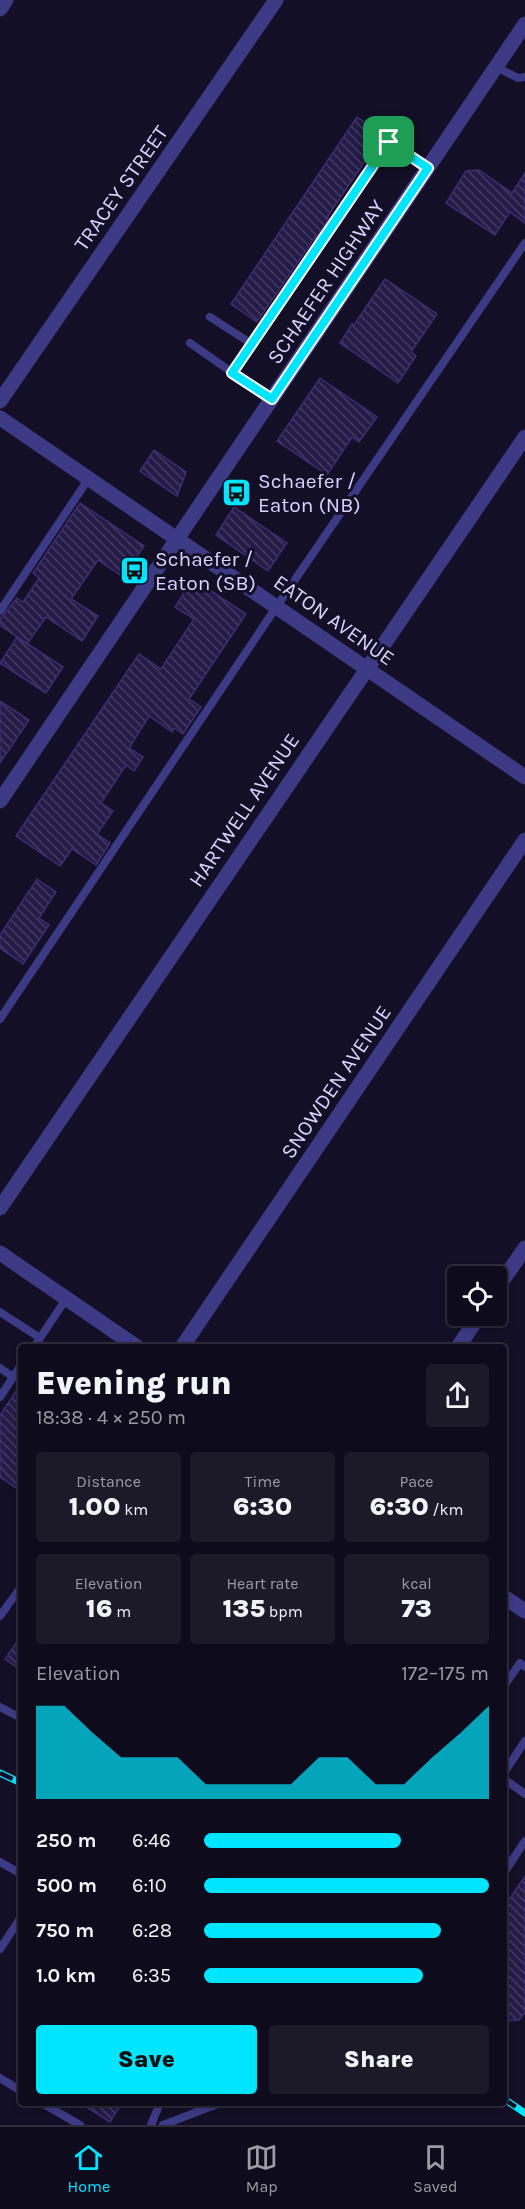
<!DOCTYPE html>
<html lang="en">
<head>
<meta charset="utf-8">
<style>
  :root { --surface:#0e0b1c; --page:#1c1929; --text:#f1f3f6; --muted:#9b9ba3; --line:#2e2b3b; --accent:#00e5ff }
  body { margin:0; font-family:Karla,sans-serif; background:var(--page); color:var(--text); height:100vh; display:flex; flex-direction:column; font-size:22px; white-space:nowrap }
  * { box-sizing:border-box; margin:0 }
  p { font-size:20px; color:var(--muted) }
  .icon { flex:none; width:33px; height:33px; fill:none; stroke:currentColor; stroke-width:2; stroke-linecap:round; stroke-linejoin:round }
  .map { position:relative; flex:1; overflow:hidden }
  .details { position:absolute; left:18px; top:1344px; width:489px; height:762px; display:flex; flex-direction:column; background:var(--surface); border-radius:6px; box-shadow:0 3px 9px #0003,0 0 0 2px var(--line) }
  .details>* { flex:none }
  .buttons { position:absolute; left:447px; top:1266px; display:grid; gap:12px }
  .buttons a { display:grid; place-items:center; width:60px; height:60px; border-radius:6px; background:var(--surface); box-shadow:0 3px 9px #0003,0 0 0 2px var(--line); font-size:30px }
  .pin { position:absolute; display:grid; place-items:center; width:51px; height:51px; color:#fff; margin:-26px; border-radius:12px; box-shadow:0 3px 9px #0006 }
  .round { display:grid; place-items:center; flex:none; width:63px; height:63px; border-radius:6px; background:var(--page) }
  .overview { display:flex; align-items:center; justify-content:space-between; height:102px; padding:0 18px }
  h1 { font-size:33px; font-weight:800; line-height:45px }
  .metrics { display:grid; grid-template-columns:repeat(3,1fr); gap:9px; height:102px; padding:6px 18px }
  .metrics div { display:grid; align-content:center; border-radius:6px; background:var(--page); text-align:center }
  .metrics b { font-size:26px; font-weight:800 }
  .metrics small { font-size:16px; font-weight:400 }
  .metrics p { font-size:16px }
  .chart { height:168px; padding:12px 18px }
  .chart p { display:flex; justify-content:space-between }
  .chart svg { width:100%; height:108px; margin-top:6px; fill:var(--accent); opacity:.7 }
  .action { display:flex; gap:12px; margin-top:auto; padding:12px 18px }
  .action a { flex:1; height:69px; border-radius:6px; background:var(--accent); color:#111; font-size:24px; font-weight:800; line-height:69px; text-align:center }
  .action a+a { background:var(--page); color:var(--text) }
  ul { padding:0 18px; list-style:none; font-size:20px }
  li { display:grid; grid-template-columns:96px 72px 1fr; align-items:center; height:45px }
  li i { height:15px; border-radius:8px; background:var(--accent) }
  .dock { display:flex; justify-content:space-around; align-items:center; height:84px; border-top:2px solid var(--line); background:var(--surface); font-size:16px; color:var(--muted) }
  .dock a { display:grid; justify-items:center; gap:3px }
  .dock .current { color:var(--accent) }
  .map>svg:first-child { display:block }
  .building { fill:url(#building-back-hatch); stroke:#3b2d73; stroke-width:1.5 }
  .lines { fill:none; stroke-linecap:round; stroke-linejoin:round }
  .service { stroke:#3d3a85; stroke-width:8 }
  .minor { stroke:#3d3a85; stroke-width:15 }
  .tertiary { stroke:#3d3a85; stroke-width:15 }
  .rail-casing { stroke:#00e5ff; stroke-width:7 }
  .rail { stroke:#130f26; stroke-width:4.5; stroke-dasharray:14; stroke-linecap:butt }
  .route-casing { stroke:#fff; stroke-width:12 }
  .route { stroke:#00e5ff; stroke-width:8 }
  .labels { text-anchor:middle; stroke-width:6; stroke-linejoin:round; paint-order:stroke }
  .street-label { font-size:21px; fill:#d9d4ff; stroke:#130f26 }
  .poi-label { font-size:21px; fill:#d9d4ff; stroke:#130f26; text-anchor:start }
</style>
</head>
<body>
<div class="map">
<svg width="525" height="2125" viewBox="0 0 525 2125">
  <defs>
    <pattern id="building-back-hatch" width="6" height="6" patternUnits="userSpaceOnUse" patternTransform="scale(1.5)"><rect width="6" height="6" fill="#241b47"/><path d="M-1 5l2 2M0 0l6 6M5-1l2 2" fill="none" stroke="#433b63"/></pattern>
  </defs>
  <rect width="100%" height="100%" fill="#130f26"/>
  <path class="building" d="M357,117l26,18 -56,82 2,2 -13,19 -1,-1 -58,85 -26,-18z
    M479,170l33,23 13,-20v50l-15,-11 -15,23 -49,-32 20,-32z
    M385,279l52,35 -26,38 5,4 -18,27 -58,-40 12,-19 2,1z
    M320,378l57,39 -18,25 -7,-5 -25,38 -50,-34z
    M154,450l32,22 -9,24 -37,-25z
    M80,503l64,43 -21,31 -25,-17 -27,39 27,17 -16,25 -36,-24 -19,27 -27,-19v-6l17,-21 6,4 16,-24 -6,-5z
    M234,507l53,36 -19,28 -52,-36z
    M193,579l53,35 -57,85 12,8 -18,27 -9,-6 -2,4 -23,-16 -20,32 14,9 -9,14 -8,-6 -25,38 12,8 -16,23 13,9 -14,22 -24,-16 -12,17 -44,-30 123,-182 22,15 33,-50 -19,-12z
    M17,637l46,30 -17,26 -46,-30z
    M0,701l29,19 -29,43z
    M37,879l19,13 -17,26 10,7 -26,39 -23,-16v-13z
    M21,1384v107l-21,-14v-62z
    M21,1636v34l-16,-11z
    M525,1876v136l-6,8 -15,1v-114z
    M80,2103h42l-12,19z"/>
  <g class="lines">
    <path class="service" d="M496,67l22,11 7,-1
      M210,317l42,27
      M190,343l43,30
      M271,399l-38,-26 19,-29 137,-202 39,26
      M0,611l89,-133
      M0,1019l277,-413 248,-363
      M0,1312l40,26
      M34,1347l32,-48
      M0,1368l13,9
      M0,1397l21,-32
      M0,1616l21,-29
      M504,1686l16,-23 5,4
      M0,1707l21,11
      M504,1773l21,-32
      M504,1779l21,15
      M0,1862l21,12
      M504,1873l21,-32
      M0,1949l21,-32
      M0,2078l21,13
      M42,2103l38,22
      M151,2125l9,-22
      M163,2125l57,-22"/>
    <path class="minor" d="M0,9l6,-9
      M0,401l276,-401
      M0,418l525,359
      M0,1208l525,-771
      M496,1290l29,-42
      M182,1347l343,-507
      M458,1347l21,-31"/>
    <path class="tertiary" d="M0,801l525,-777
      M0,1253l137,94
      M504,1597l21,14"/>
    <defs>
      <path id="rail" d="M0,1773l21,10
        M504,2099l21,14"/>
    </defs>
    <use href="#rail" class="rail-casing"/>
    <use href="#rail" class="rail"/>
  </g>
  <g class="lines">
    <defs>
      <path id="route" d="M389,142l39,26 -156,231 -40,-26z"/>
    </defs>
    <use href="#route" class="route-casing"/>
    <use href="#route" class="route"/>
  </g>
  <defs>
    <symbol id="bus-square" viewBox="-11 -11 22 22"><rect x="-9" y="-9" width="18" height="18" rx="4" fill="#00e5ff" stroke="#130f26"/><path d="M-5-6H5V4H4V6H2V4H-2V6H-4V4H-5ZM-3.5-4V0h7V-4ZM-3.5 1.2v1.5H-2V1.2ZM2 1.2v1.5H3.5V1.2Z" fill="#111"/></symbol>
  </defs>
  <g fill-rule="evenodd">
    <use href="#bus-square" x="220" y="476" width="33" height="33"/>
    <use href="#bus-square" x="118" y="554" width="33" height="33"/>
  </g>
  <g class="labels">
    <g class="street-label">
      <text transform="translate(121 188) rotate(-55)" y="7">TRACEY STREET</text>
      <text transform="translate(326 282) rotate(-56)" y="7">SCHAEFER HIGHWAY</text>
      <text transform="translate(334 620) rotate(35)" y="7">EATON AVENUE</text>
      <text transform="translate(244 810) rotate(-56)" y="7">HARTWELL AVENUE</text>
      <text transform="translate(336 1082) rotate(-56)" y="7">SNOWDEN AVENUE</text>
    </g>
    <g class="poi-label">
      <text x="258" y="488">Schaefer /<tspan x="258" dy="24">Eaton (NB)</tspan></text>
      <text x="155" y="566">Schaefer /<tspan x="155" dy="24">Eaton (SB)</tspan></text>
    </g>
  </g>
</svg>
<div class="buttons">
<a><svg class="icon" aria-label="locate" viewBox="0 0 24 24"><circle cx="12" cy="12" r="6"/><path d="M12 2v4M12 18v4M2 12h4M18 12h4"/></svg></a>
</div>
<div class="pin" style="left:389px;top:142px;background:#1e9e55"><svg class="icon" aria-label="arrive" viewBox="0 0 24 24"><path d="M6 21V4h12l-3 4 3 4H6"/></svg></div>
<section class="details">
<div class="overview"><div><h1>Evening run</h1><p>18:38 · 4 × 250 m</p></div><a class="round"><svg class="icon" aria-label="share" viewBox="0 0 24 24"><path d="M12 15V3M7 8l5-5 5 5M5 13v7h14v-7"/></svg></a></div>
<div class="metrics">
<div><p>Distance</p><b>1.00<small> km</small></b></div>
<div><p>Time</p><b>6:30</b></div>
<div><p>Pace</p><b>6:30<small> /km</small></b></div>
</div>
<div class="metrics">
<div><p>Elevation</p><b>16<small> m</small></b></div>
<div><p>Heart rate</p><b>135<small> bpm</small></b></div>
<div><p>kcal</p><b>73</b></div>
</div>
<div class="chart"><p><span>Elevation</span>172–175 m</p>
<svg viewBox="0 0 160 44" preserveAspectRatio="none"><path d="M0 44V6L10 6L20 17L30 27L40 27L50 27L60 38L70 38L80 38L90 38L100 27L110 27L120 38L130 38L140 27L150 17L160 6V44z"/></svg>
</div>
<ul>
<li><b>250 m</b>6:46<i style="width:69%"></i></li>
<li><b>500 m</b>6:10<i style="width:100%"></i></li>
<li><b>750 m</b>6:28<i style="width:83%"></i></li>
<li><b>1.0 km</b>6:35<i style="width:77%"></i></li>
</ul>
<div class="action"><a>Save</a><a>Share</a></div>
</section>
</div>
<nav class="dock">
<a class="current"><svg class="icon" aria-label="home" viewBox="0 0 24 24"><path d="M3 11l9-7 9 7M6 9v11h12V9"/></svg>Home</a>
<a><svg class="icon" aria-label="map" viewBox="0 0 24 24"><path d="M3 6l6-2 6 2 6-2v14l-6 2-6-2-6 2zM9 4v14M15 6v14"/></svg>Map</a>
<a><svg class="icon" aria-label="saved" viewBox="0 0 24 24"><path d="M7 4h10v16l-5-4-5 4z"/></svg>Saved</a>
</nav>
</body>
</html>
